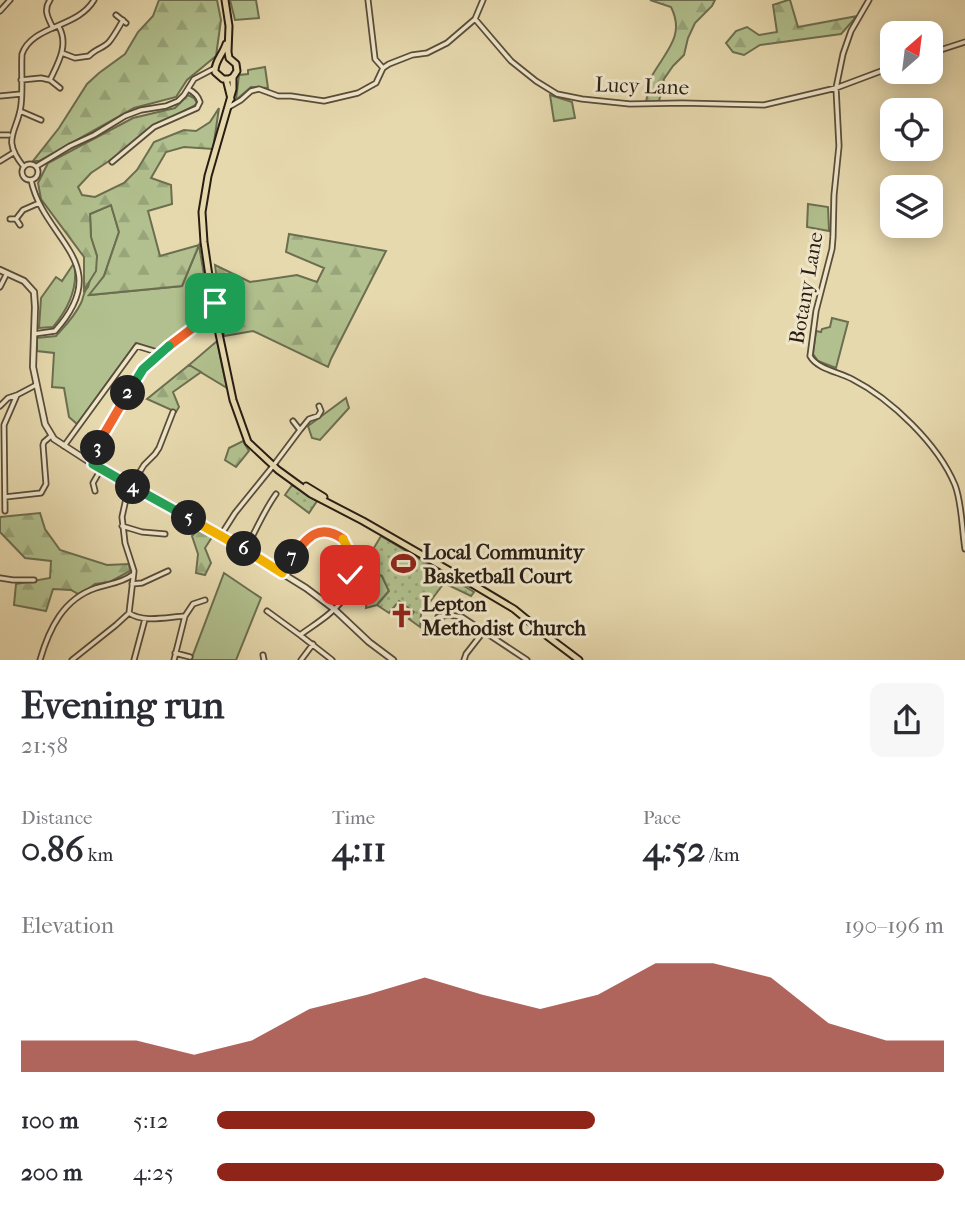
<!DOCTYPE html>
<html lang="en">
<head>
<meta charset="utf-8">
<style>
  :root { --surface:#fff; --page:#f7f7f7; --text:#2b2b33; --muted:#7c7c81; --accent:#8f2418 }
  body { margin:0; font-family:"IM FELL French Canon",serif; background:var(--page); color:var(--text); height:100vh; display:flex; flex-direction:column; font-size:26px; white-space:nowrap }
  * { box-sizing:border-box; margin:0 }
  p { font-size:23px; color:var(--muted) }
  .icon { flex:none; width:38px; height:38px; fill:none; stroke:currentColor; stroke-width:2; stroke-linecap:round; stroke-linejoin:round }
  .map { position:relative; height:660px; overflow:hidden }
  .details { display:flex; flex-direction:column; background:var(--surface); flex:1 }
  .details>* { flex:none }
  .needle { width:46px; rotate:28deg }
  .fabs { position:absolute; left:880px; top:21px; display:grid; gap:14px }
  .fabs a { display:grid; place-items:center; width:63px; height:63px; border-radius:14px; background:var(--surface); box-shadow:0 4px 18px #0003; font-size:35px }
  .pin { position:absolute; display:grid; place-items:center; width:60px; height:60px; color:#fff; margin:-30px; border-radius:14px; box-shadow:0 4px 10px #0006 }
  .km { position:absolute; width:35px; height:35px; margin:-18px; border-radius:50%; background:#222; color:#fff; font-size:19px; line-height:35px; text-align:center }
  .round { display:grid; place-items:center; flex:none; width:74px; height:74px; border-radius:14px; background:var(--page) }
  .summary { display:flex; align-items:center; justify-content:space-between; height:119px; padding:0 21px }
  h1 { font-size:38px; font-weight:700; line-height:52px }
  .metrics { display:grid; grid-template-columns:repeat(3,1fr); gap:10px; height:119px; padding:7px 21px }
  .metrics div { display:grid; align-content:center }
  .metrics b { font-size:35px; font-weight:700 }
  .metrics small { font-size:19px; font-weight:400 }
  .metrics p { font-size:19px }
  .chart { height:196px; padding:14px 21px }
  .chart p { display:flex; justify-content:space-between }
  .chart svg { width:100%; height:126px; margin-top:7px; fill:var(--accent); opacity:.7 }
  ul { padding:0 21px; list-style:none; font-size:23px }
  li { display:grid; grid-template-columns:112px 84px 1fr; align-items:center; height:52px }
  li i { height:18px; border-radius:9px; background:var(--accent) }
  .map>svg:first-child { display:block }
  .grass { fill:#b1c08e; stroke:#6c6e50; stroke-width:2 }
  .forest { fill:url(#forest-firs); stroke:#6c6e50; stroke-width:2 }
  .park { fill:url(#park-dots); stroke:#6c6e50; stroke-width:2 }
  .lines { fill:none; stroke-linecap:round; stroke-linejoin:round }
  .minor-casing { stroke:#584c3a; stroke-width:7 }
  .tertiary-casing { stroke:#584c3a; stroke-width:8 }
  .trunk-casing { stroke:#281d13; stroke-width:9 }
  .minor { stroke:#efe6ca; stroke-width:3.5 }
  .tertiary { stroke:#efe6ca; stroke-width:4.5 }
  .trunk { stroke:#e7d9ae; stroke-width:5 }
  .split-1-casing { stroke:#fff; stroke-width:14 }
  .split-2-casing { stroke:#fff; stroke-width:14 }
  .split-3-casing { stroke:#fff; stroke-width:14 }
  .split-4-casing { stroke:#fff; stroke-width:14 }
  .split-5-casing { stroke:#fff; stroke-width:14 }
  .split-6-casing { stroke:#fff; stroke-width:14 }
  .split-7-casing { stroke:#fff; stroke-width:14 }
  .split-8-casing { stroke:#fff; stroke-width:14 }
  .split-9-casing { stroke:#fff; stroke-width:14 }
  .split-1 { stroke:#f0652b; stroke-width:9 }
  .split-2 { stroke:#22a559; stroke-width:9 }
  .split-3 { stroke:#f0652b; stroke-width:9 }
  .split-4 { stroke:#22a559; stroke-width:9 }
  .split-5 { stroke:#22a559; stroke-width:9 }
  .split-6 { stroke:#f5b400; stroke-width:9 }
  .split-7 { stroke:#f5b400; stroke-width:9 }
  .split-8 { stroke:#f0652b; stroke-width:9 }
  .split-9 { stroke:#f5b400; stroke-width:9 }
  .labels { text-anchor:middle; stroke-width:6; stroke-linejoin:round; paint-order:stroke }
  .street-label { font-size:21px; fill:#281d13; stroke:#efe6ca }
  .poi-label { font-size:21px; font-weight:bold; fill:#281d13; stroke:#efe6ca; text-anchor:start }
</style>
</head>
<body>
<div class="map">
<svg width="965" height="660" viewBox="0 0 965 660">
  <defs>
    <pattern id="forest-firs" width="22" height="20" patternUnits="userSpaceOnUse" patternTransform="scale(1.75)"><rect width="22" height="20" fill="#b1c08e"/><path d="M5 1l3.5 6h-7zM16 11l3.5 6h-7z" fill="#98a57a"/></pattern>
    <pattern id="park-dots" width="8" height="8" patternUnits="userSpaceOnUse" patternTransform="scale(1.75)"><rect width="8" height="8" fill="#b1c08e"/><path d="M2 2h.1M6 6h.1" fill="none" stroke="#98a57a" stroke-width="1.8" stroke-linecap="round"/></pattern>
  </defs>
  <rect width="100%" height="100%" fill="#e7d9ae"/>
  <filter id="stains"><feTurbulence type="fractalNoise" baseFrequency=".00286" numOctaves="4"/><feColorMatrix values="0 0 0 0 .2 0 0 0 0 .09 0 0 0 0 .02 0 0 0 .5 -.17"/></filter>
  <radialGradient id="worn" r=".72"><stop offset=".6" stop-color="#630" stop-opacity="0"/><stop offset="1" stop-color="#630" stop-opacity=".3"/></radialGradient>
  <path class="grass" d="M230,0h26l3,18 -24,2z
    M265,67l3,21 -17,-1 -15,13 3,-25 9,-1v-4z
    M550,95l22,7 3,16 -21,3z
    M808,204l20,3 1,24 -22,-4z
    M111,205l8,27 -15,44 -14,19 92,-9 17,-41 10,60 -14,-4 -8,5 1,12 3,5 -32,27 -23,-7 -59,81 -8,-7 -5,-29 -12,-1 2,-34 -17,-2v-13l19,-2c9,-10 19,-20 25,-33 3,-6 2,-11 7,-16l9,-31 -6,-18 -1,-24z
    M74,263c5,25 -6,46 -21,64l-14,1 2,-30 15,-21 6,4z
    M832,318l16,4 -12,46 -18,-7 -5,-7 3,-23 5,1 1,-3 8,-2z
    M217,341l10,47 -38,-23z
    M346,398l3,10 -29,32 -8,-2 -4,-12z
    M224,573l37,25 -25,62h-45z"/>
  <path class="forest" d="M159,0h58l4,20 -5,36 -29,24 -11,17 -42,11 -95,53h-6l26,-33 28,-44 12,-11 26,-19 13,-22 15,-16z
    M650,0h65l-3,6 -17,17 -7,15 -4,17 -11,11 -9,13 -5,22 -13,1c2,-9 3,-20 7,-28 14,-24 32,-39 18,-67z
    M788,0h2l8,27 59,-11 -16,18 -81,11 -16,10 -11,-3 -7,-9 10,-12 11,-4 12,8 18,-3 -4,-27z
    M188,95l6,3 3,5 -3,3 -22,11 -17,7 -37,31 -27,18 -13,14 4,8 13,2 29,-14 13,-13 17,-28 30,-12 12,1 14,-9 9,-14 -6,41 -29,-2 -18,5 -15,26 20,7 1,19 -24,7 12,45 39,-11 -17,41 -93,9 15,-19 15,-44 -8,-27 -21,9 1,23 6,19 -1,15 -12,19v-33l-43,-58 -3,-16 10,-20 85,-45 42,-10z
    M289,234l97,17 -55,108 -3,8 -75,-36 -29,5 -9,-71 35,17 47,-7 20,7 7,-14 -38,-16z
    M189,365l12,7 -28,20 6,15 -3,5 -29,-13z
    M243,441l6,10 -13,16 -11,-7 4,-12z
    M40,513l5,16 15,21 47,15 22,-1 1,7 -20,11 -15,2 -15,11 -9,-5 -18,-1 -7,22 -32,-6 2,-21 34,-6 1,-17 -26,-3 -25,-26v-15z
    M201,527l13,7 -9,14 6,15 -6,12 -9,-2 2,-19 -6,-18z
    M370,570l12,6 7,15 -12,14 -11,3z"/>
  <path class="park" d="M292,485l25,16 -8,12 -24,-18z
    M381,536l93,56 -3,4 -27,-13 -23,31 -1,13 -11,-8 5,-7 -15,-11 -10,12 -12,-8 12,-14 -7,-15 -12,-6 2,-19z"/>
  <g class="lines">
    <defs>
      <path id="minor" d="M50,0c-7,10 -2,18 3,28
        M368,0l7,59 8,9
        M869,0l-18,31 -8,23 -7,34 3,58 -5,49 -1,42 -1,12 -16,62 -6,45c7,13 29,16 42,23 39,20 86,65 103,106 7,18 7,45 10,64
        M0,11l10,-11
        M116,15l10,8
        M475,19l36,42 25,20 21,13 25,5 48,5 52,-1 82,2 72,-17 56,-21
        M62,53l13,5 14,-2c6,-7 15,-8 20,-14 5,-6 10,-15 14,-22
        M931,53l34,-11
        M21,80l20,-2 9,2c8,-17 19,-35 9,-53
        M50,80l10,8
        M0,96l21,-2
        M229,107l12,-7 10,-9 8,-2 19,7h13l33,5 34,-8 18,-10 7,-15 6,-4 23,-9 15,-2 20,-10 28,-24 8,-19
        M20,111l21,9
        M0,135h9
        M0,161l13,-8
        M112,162l42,-35 43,-19 3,-6c-2,-7 -6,-10 -12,-13
        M22 172a8 8 0 1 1 16 0a8 8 0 1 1-16 0Z
        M37,166l33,-20 24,-11 31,-19 16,-6 25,-4 12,-5 6,-6 10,-16 21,-11
        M24,167c-24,-29 -6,-35 -3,-62 2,-17 0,-35 1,-51 10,-29 56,-26 72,-54
        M31,180c13,61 85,83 24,151l-21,3
        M10,219h6l7,-9 16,-7
        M16,219l4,6
        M0,287l7,-14
        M0,406l8,-8 9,-3
        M293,421l7,9
        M64,446l73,-100 23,7
        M93,464l11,-30 30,-53 9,-12 12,-12 39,-30 20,-23
        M131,486l13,-21 11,-11 4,-6 14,-36
        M95,491l-2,-8 8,-14
        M5,497l36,-4 5,-9 -3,-39 1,-3 7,-6
        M5,511l-1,-86 13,-30 19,-10
        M122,526l20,6 23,2
        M221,535l14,-22 38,-47 27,-36 9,-11 9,-3 3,-5 -2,-5
        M245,550c11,-19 18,-38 31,-56
        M282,573c6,-13 18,-32 30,-38 6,-4 15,-4 21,-2 19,8 20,30 16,47 -1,7 -2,15 -7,21 -11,14 -27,23 -42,34
        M0,578l13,2h21
        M132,584l10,-1 26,-12
        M267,611l33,24 32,25
        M129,613c14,10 38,4 56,3l8,-12 12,-4
        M438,617l11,-2 13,2 65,43
        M175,653l15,4
        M263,655l1,5
        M40,660c9,-31 23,-61 56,-72 12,-4 26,-5 36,-13
        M72,660l44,-35 13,-12 5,-42 -9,-28 -3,-26 7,-32
        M134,660l11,-41
        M174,660l11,-44
        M301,660l12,-16
        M464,660l2,-6 18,-23"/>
      <path id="tertiary" d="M0,270l24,11 10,11 1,15 -2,60 12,57 9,15 34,22 142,80 76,47 28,21 35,33 24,18"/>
      <path id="trunk" d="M225,0l4,26 -1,26 1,6 7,6 1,7 -4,6v12l-25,87 -6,36 2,30 10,68 19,90 15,42 30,28 33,24 52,27 94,54 57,34 22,18
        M226,44c-3,10 -12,18 -11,28l8,7h6l4,-2
        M226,79l5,20
        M306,486l18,11
        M535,627l44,33"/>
    </defs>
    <use href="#minor" class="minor-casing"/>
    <use href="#tertiary" class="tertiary-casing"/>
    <use href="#trunk" class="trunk-casing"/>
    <use href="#minor" class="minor"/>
    <use href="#tertiary" class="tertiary"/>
    <use href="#trunk" class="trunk"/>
  </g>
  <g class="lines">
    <defs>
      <path id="split-1" d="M169,346l25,-19 21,-24"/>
      <path id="split-2" d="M128,393l15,-24 26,-23"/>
      <path id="split-3" d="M98,448l6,-14 24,-41"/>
      <path id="split-4" d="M98,448l-5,16 40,23"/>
      <path id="split-5" d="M133,487l56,31"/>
      <path id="split-6" d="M189,518l55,31"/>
      <path id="split-7" d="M244,549l38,24 10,-16"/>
      <path id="split-8" d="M292,557c15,-19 27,-35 51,-18"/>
      <path id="split-9" d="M343,539l6,12 1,24"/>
    </defs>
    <use href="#split-1" class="split-1-casing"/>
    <use href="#split-2" class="split-2-casing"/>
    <use href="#split-3" class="split-3-casing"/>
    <use href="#split-4" class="split-4-casing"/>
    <use href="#split-5" class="split-5-casing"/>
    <use href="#split-6" class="split-6-casing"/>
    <use href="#split-7" class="split-7-casing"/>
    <use href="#split-8" class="split-8-casing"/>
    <use href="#split-9" class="split-9-casing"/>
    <use href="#split-1" class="split-1"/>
    <use href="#split-2" class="split-2"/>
    <use href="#split-3" class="split-3"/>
    <use href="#split-4" class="split-4"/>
    <use href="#split-5" class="split-5"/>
    <use href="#split-6" class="split-6"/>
    <use href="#split-7" class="split-7"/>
    <use href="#split-8" class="split-8"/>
    <use href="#split-9" class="split-9"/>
  </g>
  <defs>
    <symbol id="stadium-bare" viewBox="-9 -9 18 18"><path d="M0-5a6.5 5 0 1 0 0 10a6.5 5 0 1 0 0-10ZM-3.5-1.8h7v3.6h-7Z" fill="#8f2418" stroke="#efe6ca" stroke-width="2.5" paint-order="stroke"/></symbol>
    <symbol id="church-bare" viewBox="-9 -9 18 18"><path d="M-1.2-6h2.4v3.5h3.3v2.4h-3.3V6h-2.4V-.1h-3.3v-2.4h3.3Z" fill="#8f2418" stroke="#efe6ca" stroke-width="2.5" paint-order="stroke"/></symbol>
  </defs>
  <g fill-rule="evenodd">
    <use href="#stadium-bare" x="386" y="546" width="35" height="35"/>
    <use href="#church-bare" x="384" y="598" width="35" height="35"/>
  </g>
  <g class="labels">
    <g class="street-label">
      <text transform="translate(642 86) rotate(2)" y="7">Lucy Lane</text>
      <text transform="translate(806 288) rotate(-80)" y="7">Botany Lane</text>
    </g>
    <g class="poi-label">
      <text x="423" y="559">Local Community<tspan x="423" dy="24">Basketball Court</tspan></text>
      <text x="422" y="611">Lepton<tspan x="422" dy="24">Methodist Church</tspan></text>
    </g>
  </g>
  <rect width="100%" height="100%" filter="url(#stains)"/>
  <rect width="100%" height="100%" fill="url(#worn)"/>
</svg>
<div class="fabs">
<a><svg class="needle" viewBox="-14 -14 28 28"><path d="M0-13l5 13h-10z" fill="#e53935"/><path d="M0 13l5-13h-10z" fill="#7c7c81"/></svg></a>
<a><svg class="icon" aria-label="locate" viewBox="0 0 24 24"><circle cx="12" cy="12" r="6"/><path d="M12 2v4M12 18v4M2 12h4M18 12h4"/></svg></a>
<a><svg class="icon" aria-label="layers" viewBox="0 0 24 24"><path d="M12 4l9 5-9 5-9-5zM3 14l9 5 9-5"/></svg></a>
</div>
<div class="pin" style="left:215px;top:303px;background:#1e9e55"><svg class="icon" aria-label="arrive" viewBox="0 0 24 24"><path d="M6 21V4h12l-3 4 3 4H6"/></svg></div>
<div class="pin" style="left:350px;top:575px;background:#d93025"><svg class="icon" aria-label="check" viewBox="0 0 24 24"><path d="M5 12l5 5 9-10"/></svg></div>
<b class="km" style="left:128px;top:393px">2</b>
<b class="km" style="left:98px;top:448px">3</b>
<b class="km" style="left:133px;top:487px">4</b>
<b class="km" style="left:189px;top:518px">5</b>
<b class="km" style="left:244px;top:549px">6</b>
<b class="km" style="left:292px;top:557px">7</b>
</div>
<section class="details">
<div class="summary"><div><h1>Evening run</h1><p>21:58</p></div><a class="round"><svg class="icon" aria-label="share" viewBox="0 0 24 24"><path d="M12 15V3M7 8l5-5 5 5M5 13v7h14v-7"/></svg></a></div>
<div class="metrics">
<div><p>Distance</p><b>0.86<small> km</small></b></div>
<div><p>Time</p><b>4:11</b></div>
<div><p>Pace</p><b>4:52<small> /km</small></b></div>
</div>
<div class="chart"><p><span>Elevation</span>190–196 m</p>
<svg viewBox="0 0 160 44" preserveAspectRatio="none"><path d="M0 44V33L10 33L20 33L30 38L40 33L50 22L60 17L70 11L80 17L90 22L100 17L110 6L120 6L130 11L140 27L150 33L160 33V44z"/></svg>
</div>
<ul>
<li><b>100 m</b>5:12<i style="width:52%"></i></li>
<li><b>200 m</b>4:25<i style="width:100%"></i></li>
</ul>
</section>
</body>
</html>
